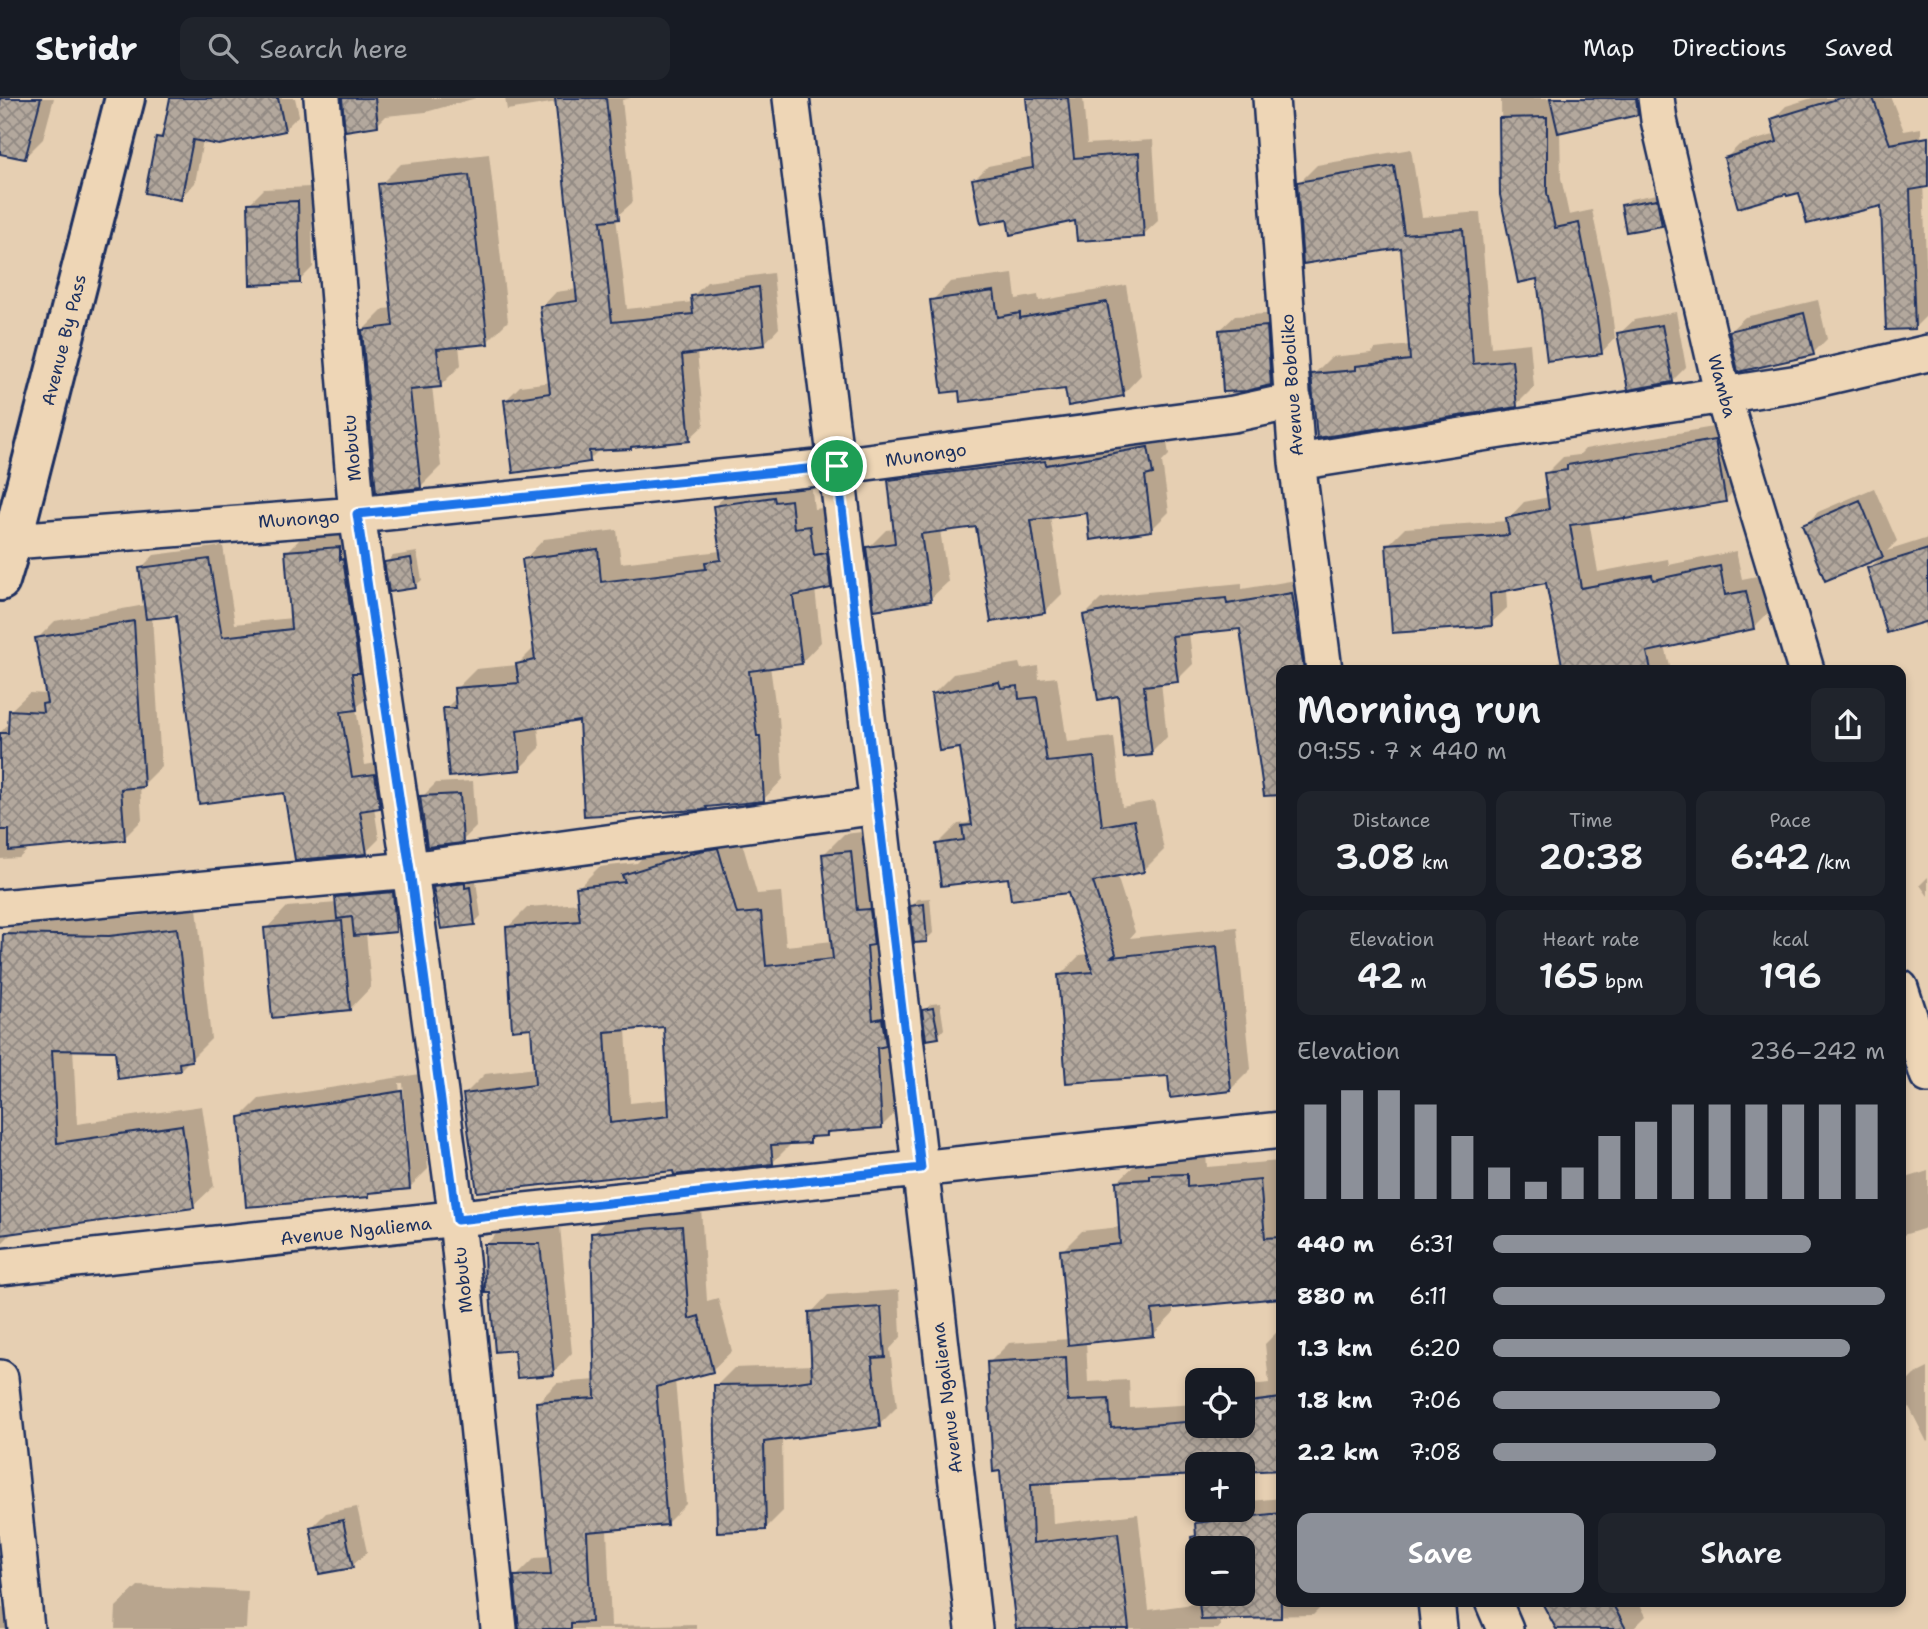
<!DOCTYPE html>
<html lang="en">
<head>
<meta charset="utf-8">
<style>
  :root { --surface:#171b24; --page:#20242c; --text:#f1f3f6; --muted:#9ea1a6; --line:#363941; --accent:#8c9099 }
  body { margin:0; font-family:"Shantell Sans",sans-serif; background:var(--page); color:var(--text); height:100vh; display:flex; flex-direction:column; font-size:26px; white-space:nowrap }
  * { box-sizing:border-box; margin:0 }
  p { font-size:23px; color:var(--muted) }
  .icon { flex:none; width:38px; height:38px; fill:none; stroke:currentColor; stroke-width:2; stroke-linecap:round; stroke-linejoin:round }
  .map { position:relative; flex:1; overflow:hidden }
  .details { position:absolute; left:1276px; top:567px; width:630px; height:942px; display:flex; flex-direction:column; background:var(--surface); border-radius:14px; box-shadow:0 4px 10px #0003 }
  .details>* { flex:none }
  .fabs { position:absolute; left:1185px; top:1270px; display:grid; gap:14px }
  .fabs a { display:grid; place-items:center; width:70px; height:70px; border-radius:14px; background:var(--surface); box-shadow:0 4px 10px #0003; font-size:35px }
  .pin { position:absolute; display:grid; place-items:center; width:60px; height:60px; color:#fff; margin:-30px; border:4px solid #fff; border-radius:50%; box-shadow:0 2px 7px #0007 }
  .round { display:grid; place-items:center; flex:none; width:74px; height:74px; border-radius:14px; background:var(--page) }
  .head { display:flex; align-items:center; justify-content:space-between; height:119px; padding:0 21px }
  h1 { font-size:38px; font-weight:600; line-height:52px }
  .metrics { display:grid; grid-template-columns:repeat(3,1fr); gap:10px; height:119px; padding:7px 21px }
  .metrics div { display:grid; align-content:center; border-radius:14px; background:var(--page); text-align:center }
  .metrics b { font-size:35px; font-weight:600 }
  .metrics small { font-size:19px; font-weight:400 }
  .metrics p { font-size:19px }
  .chart { height:196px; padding:14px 21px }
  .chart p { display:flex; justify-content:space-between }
  .chart svg { width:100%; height:126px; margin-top:7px; stroke:var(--accent); stroke-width:6 }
  .primary-button { display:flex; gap:14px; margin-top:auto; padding:14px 21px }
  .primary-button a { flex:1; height:80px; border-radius:14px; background:var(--accent); color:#fff; font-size:28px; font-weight:600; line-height:80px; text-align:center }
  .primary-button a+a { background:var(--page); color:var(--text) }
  ul { padding:0 21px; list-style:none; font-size:23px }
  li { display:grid; grid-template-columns:112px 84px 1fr; align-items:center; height:52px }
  li i { height:18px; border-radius:9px; background:var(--accent) }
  header { display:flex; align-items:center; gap:42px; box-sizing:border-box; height:98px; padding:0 35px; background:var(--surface); border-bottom:2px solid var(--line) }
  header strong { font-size:33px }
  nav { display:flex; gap:38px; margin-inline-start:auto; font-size:24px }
  .search { width:490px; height:63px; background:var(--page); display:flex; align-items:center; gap:18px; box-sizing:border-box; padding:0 24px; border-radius:14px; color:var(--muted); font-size:26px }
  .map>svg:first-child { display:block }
  .shadow { fill:#0003; fill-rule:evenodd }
  .building { fill:url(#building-cross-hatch); stroke:#1b2f5e; stroke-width:2; fill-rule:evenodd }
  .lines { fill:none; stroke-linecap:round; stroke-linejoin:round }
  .street-casing { stroke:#1b2f5e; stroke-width:40 }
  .highway-casing { stroke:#1b2f5e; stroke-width:44 }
  .street { stroke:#eed6b6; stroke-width:35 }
  .highway { stroke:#eed6b6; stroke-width:38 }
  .route-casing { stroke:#fff; stroke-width:14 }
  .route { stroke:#1a73e8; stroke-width:9 }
  .labels { text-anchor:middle; stroke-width:7; stroke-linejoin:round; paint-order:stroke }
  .street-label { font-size:18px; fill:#1b2f5e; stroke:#eed6b6 }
</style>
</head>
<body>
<header>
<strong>Stridr</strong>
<div class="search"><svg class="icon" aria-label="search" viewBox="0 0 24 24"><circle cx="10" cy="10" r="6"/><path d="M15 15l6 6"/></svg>Search here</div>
<nav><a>Map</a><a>Directions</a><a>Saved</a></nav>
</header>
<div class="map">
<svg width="1928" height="1531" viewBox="0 0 1928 1531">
  <defs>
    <pattern id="building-cross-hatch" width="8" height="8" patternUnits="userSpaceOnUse" patternTransform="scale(1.75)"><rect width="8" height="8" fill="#b3a89d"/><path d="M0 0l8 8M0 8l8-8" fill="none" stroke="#918983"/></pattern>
  </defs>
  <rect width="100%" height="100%" fill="#e6cfb2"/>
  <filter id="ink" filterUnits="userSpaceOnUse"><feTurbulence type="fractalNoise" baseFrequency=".0143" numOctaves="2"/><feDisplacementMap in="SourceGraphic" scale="14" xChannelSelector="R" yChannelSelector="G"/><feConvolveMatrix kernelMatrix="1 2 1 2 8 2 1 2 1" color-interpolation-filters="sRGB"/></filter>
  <g filter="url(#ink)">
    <path class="shadow" d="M0,0h54l-11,41 -18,18 -25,-5z
      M172,0h123l4,17 -15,15 -81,10 -8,43 -15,15 -22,-60 7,-7z
      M344,0h132l-50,14 -40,4 -9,9z
      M505,0h126l-9,2 11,102 -17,15 11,92 66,-7 -1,-5 15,-15 66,-9 6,55 -14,15 -68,9 7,73 -15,14 -55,6 -3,3 -31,1 -11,11 -84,-59 15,-15 31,-4 -9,-75 14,-15 21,-3 -20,-187 -50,8z
      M1028,0h55l4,46 66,-4 5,81 -15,14 -66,-16 -69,-2 -34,-37 14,-14 46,-9z
      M1501,0h136l1,4 -14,14 -64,15 1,47 8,37 23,-5 18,86 5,42 -14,15 -63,-76 -36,-82z
      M1812,0h79l13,33 17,-3 7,186 -13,13 -33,-123 -82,-13 -74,-33 13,-13 38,-11 -4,-15 13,-13z
      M1411,51l11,68 58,-5 11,135 39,-4 4,44 -18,18 -203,-30 18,-18 40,-4 4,-4 35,-4 -7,-99 -104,-63 18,-18z
      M489,56l19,167 -21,21 -28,3 2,20 -21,21h-8l9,80 -21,21 -57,-157 21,-21 9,-1 -13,-123 21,-21z
      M311,89l2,80 -14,14 -49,-78 14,-14z
      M1663,95l5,24 -7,7 -38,-18 7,-7z
      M1013,176l3,25 22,-4 1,6 87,-16 15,90 -18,19 -56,-7 -107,2 -28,-88 18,-19z
      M1818,202l9,39 -14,14 -83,-22 15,-14z
      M1676,214l10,55 -14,14 -53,-47 15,-14z
      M1281,215l4,56 -15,15 -50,-54 15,-14z
      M1731,326l11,59 -17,17 -136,21 9,51 70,-13 1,6 67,-14 6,28 20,-4 8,36 -17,17 -88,19 6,23h-122l9,-9h6l-17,-80 -41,8 1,19 -17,16 -102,-79 17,-17 103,-7v-2l16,-17 25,-5 -3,-23 17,-17 16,-2 6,-6z
      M1165,332l4,25 -7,7 7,50 -18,18 -63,-19 -38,5 12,78 -17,17 -68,-86 -37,5 8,52 -18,17 -62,-51 18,-18 9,-1 -5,-49 17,-17z
      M811,383l3,28 16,-2 20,59 -20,20 -15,3 6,53 -20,21 -31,3 7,51h2l4,62 -20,21 -54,5 -3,2 -125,-88 -43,7 2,22 -20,20 -75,-59 12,-12 -1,-8 20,-20 41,-4 18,-18 -11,-87 20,-21 73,-9 4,33 99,-12 1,-2 -6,-43 20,-20z
      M1874,390l23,53 -10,10 41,-13v99l-5,-17 -54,-51 13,-13 -78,-30 14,-14z
      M353,436l17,161 -14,13 9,57 23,-4 5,32 -13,13 -6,1 5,32 -13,13 -80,-61 -109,-177 -25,2 9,151 -18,18h-3l2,35 -18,18 -93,9 -12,11 -19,1v-126l10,-11 1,-12 18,-17 18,1 -10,-55 18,-18 90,-16 -5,-36 14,-14 69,-9 12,78 57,-6 -5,-66 14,-14z
      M417,454l5,28 -7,6 -29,-23 7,-7z
      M1308,480l13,92h-40v79l-40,-122 -52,6 4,31 -16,16 -16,2 6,55 -16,16 -32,-59 -34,-79 16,-16 36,-6 105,-10v6z
      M1019,565l2,6 17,-3 1,13 18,-2 10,65 47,-5 8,70 32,-6 10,49 -21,21 -26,5 18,56 -5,6 107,-11 14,142 -21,21 -61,-16 -110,-98 21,-21 9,-1 -20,-63 -60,-15 -71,-32 20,-20 10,-1 4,-5 -11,-72 -28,-52 20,-20z
      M473,683l3,46 -14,14 -40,-44 14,-14z
      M738,731l19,65 24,-2 5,54 47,-5 -10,-86 21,-21 27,-3 31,275 -20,20 -50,4 -5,5h-11l-6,6 -17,1 -21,21 -97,6 -211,-74 21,-21 51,-6 -3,-42 -26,-98 21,-21 52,-4 -2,-15 21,-21 38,-4 8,-8zM666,928l3,73 -39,4 -4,-74z
      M471,779l1,5 4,-1 5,35 -7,7 -39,-35 6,-7z
      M1928,779v19l-8,-11z
      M406,780l4,38 -15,14 -29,3 5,54 -21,22 -84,-80 21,-22 50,-4 -1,-5 15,-14z
      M930,800l3,35 -7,7 -14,-34 6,-7z
      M197,810l14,131 -31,31 -64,-21 -43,-1 4,76 125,-18 12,80 -21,20 -180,26 -13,13v-175l4,-135 21,-21 105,3z
      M940,905l4,26 -6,7 -14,-25 7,-7z
      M420,976l8,95 -19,19 -37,3 -4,4 -127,-78 18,-18zM399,985h4l7,90h-3z
      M1206,1056l1,13 73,-6 1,135 -108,11v7l-20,21 -67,6 2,41 41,-2 1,28 67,-4v22h45v-40l27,-3 -4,-39 16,-16v140l-39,-3h-45v8l-146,8 2,43 85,-10 11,96 51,-7 42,-9v-45h-45v23l-4,-34 4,-5v-9l14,-14h31v-8l39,-4v103h46l-14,14 -94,2 1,9 -2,3h-196l-33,-266 20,-20 60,-4 -7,-88 20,-20 38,-4 -3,-45 21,-20z
      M1928,1073v54l-5,4 -23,7v-56z
      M701,1110l6,93 11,-3 14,53 -20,19 -37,10 11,124 -20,20 -59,5 4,97 85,-2v5h-176l-4,-52 19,-19 16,-1 -13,-155 19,-19 40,-3 -4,-146 19,-20z
      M505,1127l55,1 12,127 -19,20 -37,-25 -30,-103z
      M899,1192l2,47 -11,12 7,58 -18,18 -97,13 1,73 -18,18 -49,-143 18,-18 79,-3 -2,-52 17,-18z
      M1928,1270v73l-1,1 -27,-53 14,-14z
      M357,1409l10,45 -15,14 -40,-39 14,-14z
      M138,1488l110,5 -2,38h-131l1,-22z
      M1543,1503h100l-4,2 7,13 -13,13h-75z
      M12,1509v22h-12v-21z"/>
    <path class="building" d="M0,0h41l-16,61 -25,-5z
      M170,0h108l7,33 -66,14 -26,-5 -12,60 -36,-7 11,-56 6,1z
      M342,0h33l3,28 -33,5z
      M555,0h51l13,121 -18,2 11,101 81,-8 -2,-18 68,-9 6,58 -83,10 8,86 -59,6v2l-42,2 1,11 -77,11 -9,-73 46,-7 -10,-87 37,-5z
      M1026,0h42l6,60 65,-5 5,84 -67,4 -2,-20 -65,14 -3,-16 -26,5 -9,-45 61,-11z
      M1550,0h86l2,17 -80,18z
      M1840,0h33l17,46 38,-7v50l-18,3 5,139 -29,1 -5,-124 -74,18 -8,-31 -12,3 -1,-2 -48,14 -14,-50 53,-16 -6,-23z
      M1547,19v76l8,35 24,-5 17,88 6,43 -55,7 -10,-82 -19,4 -18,-88 -1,-77z
      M1394,68l10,68 59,-5 10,135 39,-4 5,47 -200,31 -6,-64 45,-4v-4l54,-6 -9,-112 -98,16 -6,-82z
      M469,77l19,169 -51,5 4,38 -31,3 11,98 -45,5 -14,-163 31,-4 -15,-142z
      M1657,101l5,27 -36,6 -5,-27z
      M298,103l2,82 -50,2 -2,-82z
      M994,193l4,26 22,-4v5l87,-16 17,94 -56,10 -3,-17 -105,13 -1,-11 -17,2 -12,-93z
      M1804,215l10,42 -76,17 -9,-41z
      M1662,227l11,57 -45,8 -11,-57z
      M1267,228l4,59 -25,6 -23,1 -4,-62z
      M1715,342l11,62 -101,17v-1l-55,7 11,63 71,-13 1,5 67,-14 5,29 21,-4 8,38 -107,23 4,18h-88l-17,-87 -56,11 2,32 -100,7 -6,-89 123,-9 -3,-17 43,-9 -5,-36 23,-3v-5z
      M1148,349l5,27 -8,2 7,55 -62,9 -3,-27 -56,7 14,93 -54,9 -15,-95 -55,7 10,67 -57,9 -8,-63 29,-4 -7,-63 157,-19 1,4z
      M774,399l1,5 16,-2 3,28 16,-2 4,29 13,-2 4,35 -38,8 9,68 -53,7 8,65h3l4,65 -58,6 1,2 -5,1 -118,6 -5,-95 -62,10 4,39 -72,7 -6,-69h13l-2,-20 65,-5 -3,-19 19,-4 -13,-101 76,-10 3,33 105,-13 -1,-7 16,-2 -8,-54z
      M1860,402l23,57 -58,24 -23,-56z
      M340,449v13l3,-1 17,114h-8l5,37 -16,2 11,65 23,-3 5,34 -20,3 7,43 -72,6 -11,-67 -85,11 -23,-188 -30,3 -7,-51 70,-9 13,78 69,-8 -6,-78z
      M1928,451v72l-41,12 -20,-65z
      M411,460l5,30 -27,4 -5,-30z
      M1292,495l12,77h-23v125l-17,1 -24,-167 -68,7 6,46 -34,4 8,69 -28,3 -6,-62 -20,4 -15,-85 36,-7 107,-10 1,6z
      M134,523l10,166 -23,2 4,51 -116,11v-21h-9v-97h8l1,-23 34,2 -1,-8 5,-1 -12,-65z
      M999,584l2,6 17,-2 1,13 18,-2 10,65 47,-5 8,69 32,-6 10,52 -51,10 23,72 -4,3 105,-11 14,145 -61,7 -2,-22 -102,7 -8,-108 35,-3 -25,-79 -57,7 -3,-22 -67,8 -5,-42 28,-4 -2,-14 10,-1 -12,-77 -21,3 -8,-57z
      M460,696l3,49 -36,4 -7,-51z
      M718,750l19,66 24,-2 5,54 67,-7 -11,-105 29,-3 6,59 13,-1 4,36 -7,1 6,74 9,-2 4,28 -9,2 5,80 -55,4v4l-17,1v6l-39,2 2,19 -99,11 -1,-4 -196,21 -14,-98 72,-9 -4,-57 -19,2 -6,-103 74,-6 -4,-34 49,-5 -3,-7 77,-24zM664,929l5,89 -59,7 -5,-91z
      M465,785v5l5,-1 5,38 -34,4 -8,-42z
      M393,794l3,40 -42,4 -2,-19 -15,2 -2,-22z
      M924,806l3,38 -13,1 -4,-37z
      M342,823l8,89 -78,8 -8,-90z
      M177,830l15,133 -13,2 1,8 -62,8 -3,-28 -63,-1 5,93 125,-18 12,83 -194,27v-219l3,-82 106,2z
      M933,910l6,30 -13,2 -4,-30z
      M402,993l8,98 -41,4v4l-123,10 -7,-90z
      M1187,1076v13l73,-7 5,58 16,-1v61l-129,12 2,26 -86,9 -8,-95 60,-6 -4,-63 34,-2v-4z
      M682,1128l7,93 10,-3 14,56 -57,15 11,138 -80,7 4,90 -20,1v6h-52l-5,-53 37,-1 -15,-173 59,-4 -4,-165z
      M484,1146h56l14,131 -37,3 -3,-28 -19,2 -5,-59h-5z
      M881,1209l4,50 -13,1 8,69 -116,15 2,88 -49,2 -3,-147 70,-1 28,-4 -3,-68z
      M1066,1259l2,44 41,-2 2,29 86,-7v5h45v-23l39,-5v72l-39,2v-7h-45v10l-166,9 2,59 85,-10 11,96h-113l-12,-106 -4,-52 -7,1 -6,-110z
      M1281,1415v105l-80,2 -3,-26h44v-45h-45v39l-6,-51 5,-1 -1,-13z
      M343,1422l10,48 -34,6 -9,-47z
      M1541,1503h70l15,28h-70z"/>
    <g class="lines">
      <defs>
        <path id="street" d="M322,0l35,417 53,355 47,350 42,409
          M791,0l87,708 96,823
          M1271,0l26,364 27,208
          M1656,0l3,22 64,276 83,274
          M1297,364l502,-79 129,-30
          M12,443l345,-26 480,-49 396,-52 61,-13
          M0,810l410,-38 468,-64
          M1900,890l28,87
          M0,1169c427,-44 854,-92 1281,-137
          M0,1280l26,251
          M1436,1503l3,28
          M1493,1503l12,28"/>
        <path id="highway" d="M0,483l12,-40 113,-443"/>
      </defs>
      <use href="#street" class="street-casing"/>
      <use href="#highway" class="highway-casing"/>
      <use href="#street" class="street"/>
      <use href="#highway" class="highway"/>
    </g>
  </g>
  <g class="lines" filter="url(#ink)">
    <defs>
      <path id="route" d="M837,368l84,702 -464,52 -47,-350 -53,-356z"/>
    </defs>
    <use href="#route" class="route-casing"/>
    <use href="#route" class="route"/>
  </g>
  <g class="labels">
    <g class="street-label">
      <text transform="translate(64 242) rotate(-76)" y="6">Avenue By Pass</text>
      <text transform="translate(1292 287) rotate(-94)" y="6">Avenue Boboliko</text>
      <text transform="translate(1722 288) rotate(75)" y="6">Wamba</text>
      <text transform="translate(352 350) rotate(-95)" y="6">Mobutu</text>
      <text transform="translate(926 357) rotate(-8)" y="6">Munongo</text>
      <text transform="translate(299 421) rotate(-4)" y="6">Munongo</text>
      <text transform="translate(356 1133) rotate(-6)" y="6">Avenue Ngaliema</text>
      <text transform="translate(463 1182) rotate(-96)" y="6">Mobutu</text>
      <text transform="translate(947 1300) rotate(-97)" y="6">Avenue Ngaliema</text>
    </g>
  </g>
</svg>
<div class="fabs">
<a><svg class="icon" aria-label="locate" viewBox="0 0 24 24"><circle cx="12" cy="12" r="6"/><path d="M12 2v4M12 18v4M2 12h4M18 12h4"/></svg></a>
<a>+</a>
<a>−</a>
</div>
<div class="pin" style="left:837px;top:368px;background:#1e9e55"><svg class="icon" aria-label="arrive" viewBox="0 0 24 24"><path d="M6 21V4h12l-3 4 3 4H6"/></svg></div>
<section class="details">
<div class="head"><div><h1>Morning run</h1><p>09:55 · 7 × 440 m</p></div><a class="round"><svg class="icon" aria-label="share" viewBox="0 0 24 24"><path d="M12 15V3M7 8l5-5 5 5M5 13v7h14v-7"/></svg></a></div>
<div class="metrics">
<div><p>Distance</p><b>3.08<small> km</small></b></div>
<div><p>Time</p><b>20:38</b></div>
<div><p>Pace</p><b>6:42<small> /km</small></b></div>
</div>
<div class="metrics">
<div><p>Elevation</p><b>42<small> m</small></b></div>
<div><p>Heart rate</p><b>165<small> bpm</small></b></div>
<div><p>kcal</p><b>196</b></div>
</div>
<div class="chart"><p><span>Elevation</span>236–242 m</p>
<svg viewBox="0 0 160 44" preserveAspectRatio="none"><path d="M5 44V11M15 44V6M25 44V6M35 44V11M45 44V22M55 44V33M65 44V38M75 44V33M85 44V22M95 44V17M105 44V11M115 44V11M125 44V11M135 44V11M145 44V11M155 44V11"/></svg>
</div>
<ul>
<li><b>440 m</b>6:31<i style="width:81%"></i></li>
<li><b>880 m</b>6:11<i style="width:100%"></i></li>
<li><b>1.3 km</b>6:20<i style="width:91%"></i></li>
<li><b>1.8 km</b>7:06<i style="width:58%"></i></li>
<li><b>2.2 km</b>7:08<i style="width:57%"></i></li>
</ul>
<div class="primary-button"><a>Save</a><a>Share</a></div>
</section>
</div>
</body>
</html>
